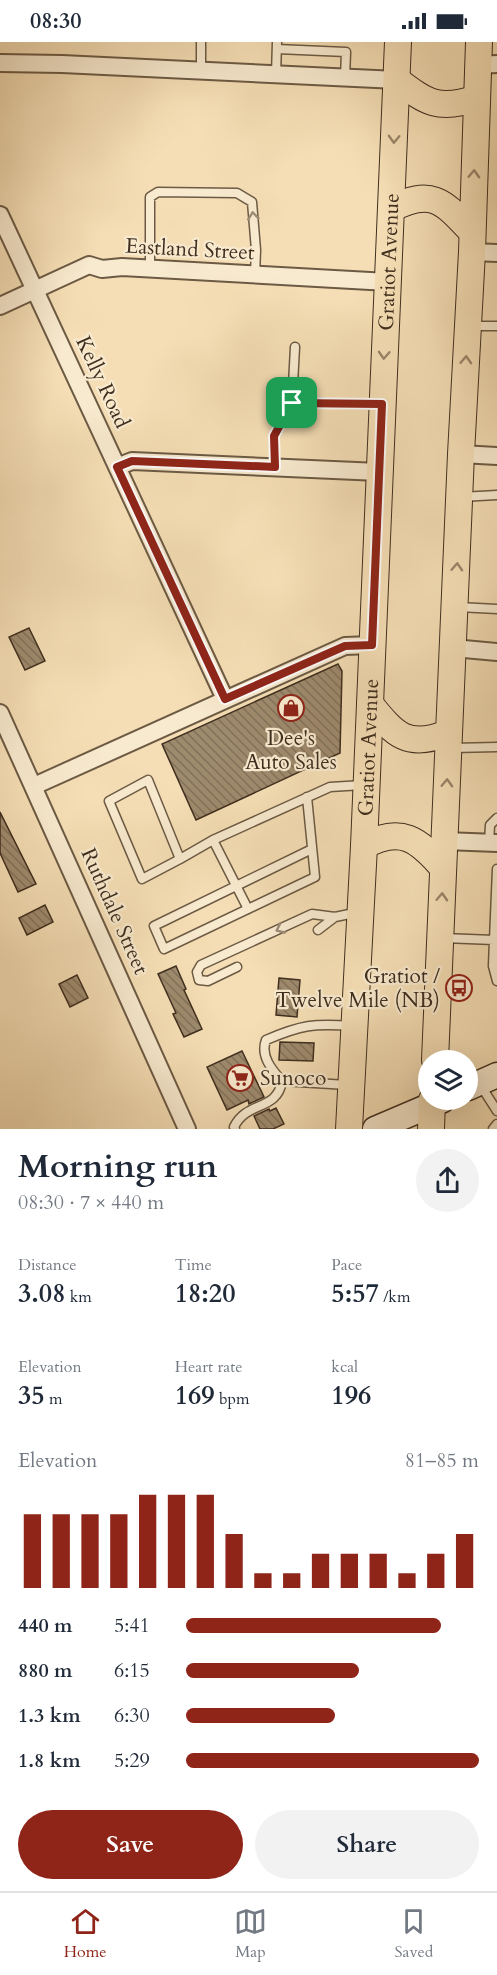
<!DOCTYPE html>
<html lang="en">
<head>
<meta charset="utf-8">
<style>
  :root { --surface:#fff; --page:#f2f2f3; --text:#1f2937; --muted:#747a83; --line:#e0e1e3; --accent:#8f2418 }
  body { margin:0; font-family:Cardo,serif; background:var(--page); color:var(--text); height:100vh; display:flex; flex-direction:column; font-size:22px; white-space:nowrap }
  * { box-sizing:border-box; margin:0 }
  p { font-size:20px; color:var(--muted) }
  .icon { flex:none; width:33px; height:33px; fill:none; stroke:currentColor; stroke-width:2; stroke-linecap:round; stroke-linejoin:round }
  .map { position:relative; height:1087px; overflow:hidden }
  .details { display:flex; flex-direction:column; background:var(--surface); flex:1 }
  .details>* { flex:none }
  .buttons { position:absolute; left:418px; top:1008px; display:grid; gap:12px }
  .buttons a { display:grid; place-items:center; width:60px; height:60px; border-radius:50%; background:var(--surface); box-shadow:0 6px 24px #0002; font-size:30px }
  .pin { position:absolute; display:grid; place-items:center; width:51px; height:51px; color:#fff; margin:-26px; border-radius:12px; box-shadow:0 3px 9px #0006 }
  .round { display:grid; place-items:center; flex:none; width:63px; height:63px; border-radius:32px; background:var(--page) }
  .head { display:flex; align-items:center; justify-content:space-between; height:102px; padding:0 18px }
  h1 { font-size:33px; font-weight:800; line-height:45px }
  .figures { display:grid; grid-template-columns:repeat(3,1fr); gap:9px; height:102px; padding:6px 18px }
  .figures div { display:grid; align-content:center }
  .figures b { font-size:26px; font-weight:800 }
  .figures small { font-size:16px; font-weight:400 }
  .figures p { font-size:16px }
  .chart { height:168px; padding:12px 18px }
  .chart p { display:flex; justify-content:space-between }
  .chart svg { width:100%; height:108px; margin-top:6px; stroke:var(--accent); stroke-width:6 }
  .action { display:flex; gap:12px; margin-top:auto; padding:12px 18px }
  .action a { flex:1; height:69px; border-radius:36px; background:var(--accent); color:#fff; font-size:24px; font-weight:800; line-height:69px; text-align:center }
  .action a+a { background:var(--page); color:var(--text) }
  ul { padding:0 18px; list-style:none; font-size:20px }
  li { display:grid; grid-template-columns:96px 72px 1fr; align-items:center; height:45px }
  li i { height:15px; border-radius:8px; background:var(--accent) }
  .status { display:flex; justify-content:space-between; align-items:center; height:42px; padding:0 30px; background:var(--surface); direction:ltr }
  .status svg { height:16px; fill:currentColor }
  .tabs { display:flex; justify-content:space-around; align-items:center; height:84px; border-top:2px solid var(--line); background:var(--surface); font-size:16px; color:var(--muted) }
  .tabs a { display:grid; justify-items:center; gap:3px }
  .tabs .selected { color:var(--accent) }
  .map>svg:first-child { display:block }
  .building { fill:url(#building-back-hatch); stroke:#3f2e1f; stroke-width:1.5 }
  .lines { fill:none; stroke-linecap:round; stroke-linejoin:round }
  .service-casing { stroke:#6c5a44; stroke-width:11 }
  .minor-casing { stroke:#6c5a44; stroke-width:20 }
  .secondary-casing { stroke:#3f2e1f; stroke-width:27 }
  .primary-casing { stroke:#3f2e1f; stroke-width:28 }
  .service { stroke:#f8eacf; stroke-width:8 }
  .minor { stroke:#f8eacf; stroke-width:16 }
  .secondary { stroke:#f8eacf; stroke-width:24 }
  .primary { stroke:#f5deb5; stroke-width:26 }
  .oneway { stroke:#9a866a }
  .oneway2 { stroke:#9c8c77 }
  .route-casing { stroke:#fff; stroke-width:12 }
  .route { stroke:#8f2418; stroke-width:8 }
  .labels { text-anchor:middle; stroke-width:4.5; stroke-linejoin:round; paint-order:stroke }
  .street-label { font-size:21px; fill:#3f2e1f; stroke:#f8eacf }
  .poi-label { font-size:21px; fill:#3f2e1f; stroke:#f8eacf }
</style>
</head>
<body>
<div class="status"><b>08:30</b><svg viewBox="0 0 49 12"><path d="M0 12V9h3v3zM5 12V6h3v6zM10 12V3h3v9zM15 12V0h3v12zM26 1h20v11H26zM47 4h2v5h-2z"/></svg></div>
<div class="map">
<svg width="497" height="1087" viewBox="0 0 497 1087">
  <defs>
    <pattern id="building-back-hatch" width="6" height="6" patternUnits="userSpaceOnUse" patternTransform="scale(1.5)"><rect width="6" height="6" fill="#9e8a6d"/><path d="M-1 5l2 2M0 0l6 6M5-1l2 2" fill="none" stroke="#827159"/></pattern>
  </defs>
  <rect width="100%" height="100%" fill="#f5deb5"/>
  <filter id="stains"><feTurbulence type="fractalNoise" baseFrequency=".00333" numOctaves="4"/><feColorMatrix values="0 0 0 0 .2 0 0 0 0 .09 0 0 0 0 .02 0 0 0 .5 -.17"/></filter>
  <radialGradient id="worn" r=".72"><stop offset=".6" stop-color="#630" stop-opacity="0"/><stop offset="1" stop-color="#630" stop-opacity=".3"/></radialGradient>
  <path class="building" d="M29,586l16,33 -20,9 -16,-33z
    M338,622l4,7 -2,82 -144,67 -34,-76z
    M0,770l36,72 -18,8 -18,-39z
    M45,863l8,17 -26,13 -8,-17z
    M176,924l10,23 -2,1 18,39 -18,8 -11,-23 3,-1 -18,-39z
    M77,933l11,23 -18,9 -11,-23z
    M279,936l21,2 -3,37 -21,-2z
    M280,1000l34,1 -1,18 -34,-1z
    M242,1009l22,46 -15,7 -1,-4 -21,10 -20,-43z
    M276,1066l8,16 -11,5h-13l-6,-13 15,-7 1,2z"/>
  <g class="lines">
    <defs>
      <path id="service" d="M277,7l69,3 -1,26
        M201,29v-29
        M276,33l1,-33
        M150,227v-72l8,-5 79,1 15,9 4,48 -1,25
        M471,284h26
        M292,361l3,-56
        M275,425l-1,-31 18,-33 87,1
        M461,455l36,-2
        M458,565l39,2
        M452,706l45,-1
        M307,755l8,80 -151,72 -10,-23 158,-77
        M213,798l35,69
        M489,801l1,-18 7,-7
        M180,817l-38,20 -33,-78 39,-21 32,79 33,-19 117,-53 33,-2
        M318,888l17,-13
        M443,896l51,2 -1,26 4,15
        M494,898l3,-71
        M237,925l-29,14 -9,-1 -2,-8 4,-7 111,-51 23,3 24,-5
        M282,1039l65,4
        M481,1044l16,25
        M235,1087l-1,-2c13,-27 43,-15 48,-46 -10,-11 -22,-25 -16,-41 35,-15 48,-17 86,-14
        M493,1087l4,-5"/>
      <path id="minor" d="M0,21l62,1 335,16
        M478,23l19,-1
        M0,173l225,484
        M472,210l25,1
        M0,264l89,-41 13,4 20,-2 266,15
        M461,412l36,2
        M117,425l15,-6 247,11
        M453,606l44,4
        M0,671l187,416
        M34,744l311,-140 27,-1
        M445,799l52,2"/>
      <path id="secondary" d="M468,1046l29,-13
        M375,1087l68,-29"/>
      <g id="primary">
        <path d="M397,38c30,23 42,31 80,18"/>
        <path d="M391,167c41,-22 53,-7 81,23"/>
        <path d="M370,662c25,31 37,45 78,29"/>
        <path d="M364,804c37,-21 55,-6 79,22"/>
        <path d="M435,1018l26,-606 11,-202 7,-210"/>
        <path id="s1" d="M349,1087l15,-283 34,-804"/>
        <path d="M431,1087l1,-29"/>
      </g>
    </defs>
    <use href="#service" class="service-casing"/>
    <use href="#minor" class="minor-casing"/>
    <use href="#secondary" class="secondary-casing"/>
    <use href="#primary" class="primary-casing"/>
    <use href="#service" class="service"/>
    <use href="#minor" class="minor"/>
    <use href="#secondary" class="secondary"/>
    <use href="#primary" class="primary"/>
  </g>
  <defs><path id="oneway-chevron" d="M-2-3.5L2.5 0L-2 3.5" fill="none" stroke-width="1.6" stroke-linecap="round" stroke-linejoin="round" transform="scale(1.5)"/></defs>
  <g class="oneway">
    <use href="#oneway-chevron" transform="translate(394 97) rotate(92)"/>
    <use href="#oneway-chevron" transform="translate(474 132) rotate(-88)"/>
    <use href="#oneway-chevron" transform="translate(384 313) rotate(93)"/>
    <use href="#oneway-chevron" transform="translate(466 318) rotate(-87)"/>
    <use href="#oneway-chevron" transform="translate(457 525) rotate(-87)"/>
    <use href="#oneway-chevron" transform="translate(447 741) rotate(-88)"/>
    <use href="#oneway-chevron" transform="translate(442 855) rotate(-87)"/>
  </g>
  <g class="oneway2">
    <use href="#oneway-chevron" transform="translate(253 174) rotate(-96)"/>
    <use href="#oneway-chevron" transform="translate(280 887) rotate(155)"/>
  </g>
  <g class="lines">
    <defs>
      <path id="route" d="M292,361l90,1 -10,241 -27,1 -120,53 -108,-232 15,-6 143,6 -1,-31z"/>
    </defs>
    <use href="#route" class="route-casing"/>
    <use href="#route" class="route"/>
  </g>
  <defs>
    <symbol id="shop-ring" viewBox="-11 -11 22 22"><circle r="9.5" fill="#f8eacf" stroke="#8f2418" stroke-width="1.5"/><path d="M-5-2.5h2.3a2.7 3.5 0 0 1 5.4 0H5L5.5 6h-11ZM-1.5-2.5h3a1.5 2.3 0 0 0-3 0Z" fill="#8f2418"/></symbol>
    <symbol id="bus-ring" viewBox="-11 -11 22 22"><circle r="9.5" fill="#f8eacf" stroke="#8f2418" stroke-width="1.5"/><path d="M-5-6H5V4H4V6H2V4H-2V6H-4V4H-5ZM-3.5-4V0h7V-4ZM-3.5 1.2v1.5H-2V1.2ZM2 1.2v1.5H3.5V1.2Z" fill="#8f2418"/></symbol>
    <symbol id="supermarket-ring" viewBox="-11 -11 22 22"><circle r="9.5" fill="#f8eacf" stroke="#8f2418" stroke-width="1.5"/><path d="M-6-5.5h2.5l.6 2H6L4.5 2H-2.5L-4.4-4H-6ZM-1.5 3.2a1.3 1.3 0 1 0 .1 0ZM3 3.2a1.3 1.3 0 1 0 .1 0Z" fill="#8f2418"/></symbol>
  </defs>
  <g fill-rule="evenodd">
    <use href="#shop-ring" x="276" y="651" width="30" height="30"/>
    <use href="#bus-ring" x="444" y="931" width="30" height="30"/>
    <use href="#supermarket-ring" x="225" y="1021" width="30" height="30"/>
  </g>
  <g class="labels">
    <g class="street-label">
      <text transform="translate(190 207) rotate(3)" y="7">Eastland Street</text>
      <text dy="7" stroke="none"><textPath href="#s1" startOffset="868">Gratiot Avenue</textPath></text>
      <text transform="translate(103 340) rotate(65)" y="7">Kelly Road</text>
      <text dy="7" stroke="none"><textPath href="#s1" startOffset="382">Gratiot Avenue</textPath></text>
      <text transform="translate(115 869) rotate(66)" y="7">Ruthdale Street</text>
    </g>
    <g class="poi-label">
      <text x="291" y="703">Dee's<tspan x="291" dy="24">Auto Sales</tspan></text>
      <text x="440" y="941" text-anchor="end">Gratiot /<tspan x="440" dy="24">Twelve Mile (NB)</tspan></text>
      <text x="260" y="1043" text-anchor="start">Sunoco</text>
    </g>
  </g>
  <rect width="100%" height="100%" filter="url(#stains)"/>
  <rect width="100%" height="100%" fill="url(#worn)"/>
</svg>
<div class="buttons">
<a><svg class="icon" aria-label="layers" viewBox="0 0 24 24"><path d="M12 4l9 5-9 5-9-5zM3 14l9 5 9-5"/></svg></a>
</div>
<div class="pin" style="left:292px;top:361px;background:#1e9e55"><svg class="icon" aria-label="arrive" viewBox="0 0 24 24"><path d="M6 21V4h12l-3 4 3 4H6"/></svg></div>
</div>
<section class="details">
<div class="head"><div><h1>Morning run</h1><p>08:30 · 7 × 440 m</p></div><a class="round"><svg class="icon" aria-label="share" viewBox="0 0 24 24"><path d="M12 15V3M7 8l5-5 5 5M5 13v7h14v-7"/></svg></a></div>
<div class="figures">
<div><p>Distance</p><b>3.08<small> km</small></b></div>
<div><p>Time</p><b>18:20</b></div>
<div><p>Pace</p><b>5:57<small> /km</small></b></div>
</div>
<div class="figures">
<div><p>Elevation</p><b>35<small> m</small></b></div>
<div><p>Heart rate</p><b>169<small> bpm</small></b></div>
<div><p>kcal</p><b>196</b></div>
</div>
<div class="chart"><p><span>Elevation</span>81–85 m</p>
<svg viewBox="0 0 160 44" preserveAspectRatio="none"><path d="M5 44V14M15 44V14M25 44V14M35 44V14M45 44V6M55 44V6M65 44V6M75 44V22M85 44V38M95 44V38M105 44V30M115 44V30M125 44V30M135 44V38M145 44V30M155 44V22"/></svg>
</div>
<ul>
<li><b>440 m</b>5:41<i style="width:87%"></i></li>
<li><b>880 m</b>6:15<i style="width:59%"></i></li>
<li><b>1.3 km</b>6:30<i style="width:51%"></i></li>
<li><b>1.8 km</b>5:29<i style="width:100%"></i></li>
</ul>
<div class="action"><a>Save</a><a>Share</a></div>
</section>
<nav class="tabs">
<a class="selected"><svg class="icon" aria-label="home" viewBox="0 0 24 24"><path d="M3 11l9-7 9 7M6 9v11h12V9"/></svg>Home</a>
<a><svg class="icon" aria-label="map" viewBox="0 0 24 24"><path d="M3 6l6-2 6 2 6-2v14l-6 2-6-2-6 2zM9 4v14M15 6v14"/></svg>Map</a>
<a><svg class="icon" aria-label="saved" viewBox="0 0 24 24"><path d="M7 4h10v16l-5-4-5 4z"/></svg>Saved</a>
</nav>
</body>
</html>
